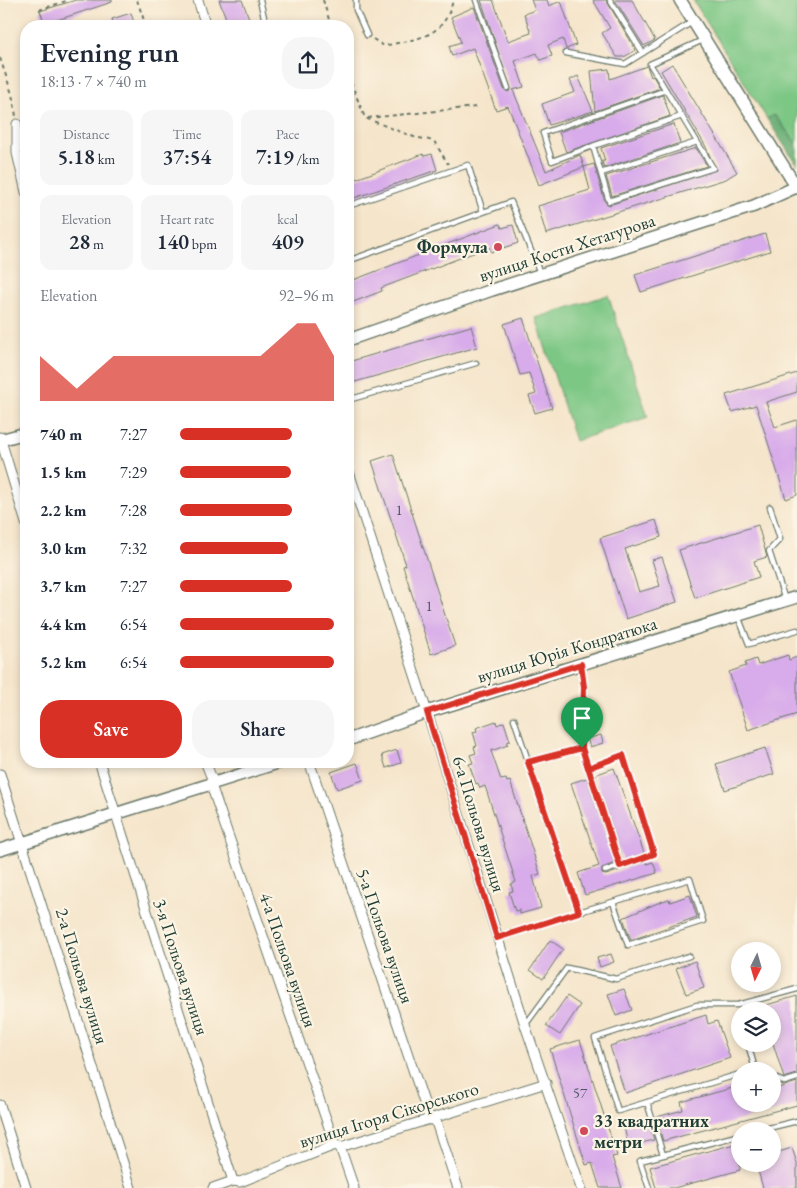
<!DOCTYPE html>
<html lang="en">
<head>
<meta charset="utf-8">
<style>
  :root { --surface:#fff; --page:#f6f6f7; --text:#1f2937; --muted:#747a83; --accent:#d93025 }
  body { margin:0; font-family:"EB Garamond",serif; background:var(--page); color:var(--text); height:100vh; display:flex; flex-direction:column; font-size:19px; white-space:nowrap }
  * { box-sizing:border-box; margin:0 }
  p { font-size:16px; color:var(--muted) }
  .icon { flex:none; width:28px; height:28px; fill:none; stroke:currentColor; stroke-width:2; stroke-linecap:round; stroke-linejoin:round }
  .map { position:relative; flex:1; overflow:hidden }
  .drawer { position:absolute; left:20px; top:20px; width:334px; height:748px; display:flex; flex-direction:column; background:var(--surface); border-radius:20px; box-shadow:0 2px 8px #0003 }
  .drawer>* { flex:none }
  .needle { width:32px; rotate:185deg }
  .fabs { position:absolute; left:731px; top:942px; display:grid; gap:10px }
  .fabs a { display:grid; place-items:center; width:50px; height:50px; border-radius:50%; background:var(--surface); box-shadow:0 2px 8px #0003; font-size:25px }
  .pin { position:absolute; display:grid; place-items:center; width:42px; height:42px; color:#fff; margin:-51px -21px; border-radius:50% 50% 50% 0; rotate:-45deg; box-shadow:0 0 5px #0007 }
  .pin .icon { rotate:45deg }
  .round { display:grid; place-items:center; flex:none; width:52px; height:52px; border-radius:20px; background:var(--page) }
  .head { display:flex; align-items:center; justify-content:space-between; height:85px; padding:0 20px }
  h1 { font-size:28px; font-weight:600; line-height:38px }
  .stats { display:grid; grid-template-columns:repeat(3,1fr); gap:8px; height:85px; padding:5px 20px }
  .stats div { display:grid; align-content:center; border-radius:12px; background:var(--page); text-align:center }
  .stats b { font-size:21px; font-weight:600 }
  .stats small { font-size:14px; font-weight:400 }
  .stats p { font-size:14px }
  .chart { height:140px; padding:10px 20px }
  .chart p { display:flex; justify-content:space-between }
  .chart svg { width:100%; height:90px; margin-top:5px; fill:var(--accent); opacity:.7 }
  .cta { display:flex; gap:10px; margin-top:auto; padding:10px 20px }
  .cta a { flex:1; height:58px; border-radius:20px; background:var(--accent); color:#fff; font-size:20px; font-weight:600; line-height:58px; text-align:center }
  .cta a+a { background:var(--page); color:var(--text) }
  ul { padding:0 20px; list-style:none; font-size:16px }
  li { display:grid; grid-template-columns:80px 60px 1fr; align-items:center; height:38px }
  li i { height:12px; border-radius:6px; background:var(--accent) }
  .map>svg:first-child { display:block }
  .green { fill:#7dc785; stroke:#4e825c }
  .forest { fill:#66ac72; stroke:#427453 }
  .building { fill:#d8abea }
  .lines { fill:none; stroke-linecap:round; stroke-linejoin:round }
  .service-casing { stroke:#6a7869; stroke-width:7 }
  .minor-casing { stroke:#6a7869; stroke-width:11 }
  .tertiary-casing { stroke:#6a7869; stroke-width:14 }
  .path { stroke:#6a7869; stroke-width:2; stroke-dasharray:4 4; stroke-linecap:butt }
  .service { stroke:#fff; stroke-width:4.5 }
  .minor { stroke:#fff; stroke-width:9 }
  .tertiary { stroke:#fff; stroke-width:11 }
  .route-casing { stroke:#fff; stroke-width:10 }
  .route { stroke:#d93025; stroke-width:6 }
  .poi-dot { fill:#d1495b; stroke:#fcf5e5; stroke-width:2 }
  .labels { text-anchor:middle; stroke-width:4.5; stroke-linejoin:round; paint-order:stroke }
  .number-label { font-size:15px; fill:#4d5862 }
  .poi-label { font-size:18px; font-weight:bold; fill:#1f3d34; stroke:#fcf5e5; text-anchor:end }
  .street-label { font-size:18px; fill:#1f3d34; stroke:#fcf5e5 }
</style>
</head>
<body>
<div class="map">
<svg width="797" height="1188" viewBox="0 0 797 1188">
  <rect width="100%" height="100%" fill="#fcf5e5"/>
  <filter id="ink" filterUnits="userSpaceOnUse"><feTurbulence type="fractalNoise" baseFrequency=".02" numOctaves="2"/><feDisplacementMap in="SourceGraphic" scale="10" xChannelSelector="R" yChannelSelector="G"/><feConvolveMatrix kernelMatrix="1 2 1 2 8 2 1 2 1" color-interpolation-filters="sRGB"/></filter>
  <filter id="wash" filterUnits="userSpaceOnUse"><feTurbulence type="fractalNoise" baseFrequency=".0096" numOctaves="4" result="noise"/><feDisplacementMap in="SourceGraphic" scale="20" xChannelSelector="R" yChannelSelector="G"/><feGaussianBlur stdDeviation="1.12" result="paint"/><feColorMatrix in="noise" values="0 0 0 0 0 0 0 0 0 0 0 0 0 0 0 0 0 1.4 0 .05"/><feComposite in="paint" operator="in"/></filter>
  <g filter="url(#wash)">
    <rect width="100%" height="100%" fill="#f5e5cb"/>
    <path class="green" d="M693,0h104v144l-22,-29 -8,4z
      M608,295l40,122 -73,24 -39,-123z"/>
    <path class="forest" d="M774,115l23,29v21l-30,-46z"/>
    <g id="blocks">
      <path class="building" d="M76,0h36v2l-67,22 -5,-13z
        M219,0h23l10,26h-23z
        M481,0h12l15,41 23,-8 -7,-19 11,-4 -4,-10h16l2,6 12,-5 15,44 -10,4 -3,-10 -15,6 4,11 -12,4 -3,-7 -22,8 9,26 -11,3 33,81 34,-16 4,12 -45,18 -31,-79 -12,4 -23,-62 -21,8 -3,-10 12,-4 -10,-25 23,-10 30,82 4,3 3,-2z
        M593,0h13l30,50 -12,7h-7l-15,-24 8,-5z
        M615,0h17l23,40 -11,6z
        M131,13l4,13h-21l-2,-7z
        M672,64l65,108 -11,7 -180,55 -8,-28 52,-16 -6,-23 10,-3 11,38 4,3 107,-35 -11,-25 -44,-74z
        M647,66l4,11 2,-1 7,12 -65,23 -4,-40 18,-2 1,10z
        M578,76l15,35 -44,14 -7,-21 33,-12 -5,-12z
        M663,95l7,21 -104,36 -7,-20z
        M674,124l6,19 -76,25 -2,-7h3l-4,-13z
        M696,148l11,18 -95,30 -6,-20z
        M423,154l1,2 8,-2 5,16 -89,30v-18z
        M500,224l2,4 11,-3 5,18 -27,9 -2,-5 -108,41 1,3 -34,13v-22z
        M765,234l5,17 -129,41 -6,-17z
        M523,318l29,90 -17,5 -6,-17 7,-2 -7,-21 -9,2 -16,-51z
        M471,326l6,21 -129,37v-22z
        M797,373v19l-31,10 9,25 22,-7v75l-11,4 -30,-94 -24,7 -6,-17z
        M393,454l62,192 -24,8 -28,-88 3,-1 -34,-104z
        M656,520l5,17 -36,12 14,43 21,-6 -8,-26 10,-3 15,45 -51,17 -26,-81z
        M758,525l9,32 -13,4 5,16 -64,21 -16,-48z
        M788,655l1,5 8,-3v57l-49,16 -19,-58 17,-6 -1,-3 11,-4 2,6z
        M496,721l1,4 7,-3 6,19 -4,1 2,3 -17,6 10,29 5,-1 1,3 3,-1 30,93 -7,2 8,32 -21,6 -1,-4 -4,1 -6,-19 4,-1 -2,-7 5,-2 -31,-96 -5,2 -2,-5 -2,1 -7,-20 4,-1 -3,-8 6,-2 -2,-6 3,-1 -4,-14 4,-1 -1,-3z
        M601,735l2,8 -13,4 -3,-8z
        M765,748l9,26 -49,16 -9,-26z
        M397,750l4,13 -15,5 -4,-13z
        M357,763l6,17 -26,9 -6,-17z
        M614,768l30,85 -21,8 -28,-86z
        M587,778l28,85 -13,5v6l4,1 40,-14 1,3 6,-2 4,11 -72,22 -7,-22 21,-7 -28,-83z
        M690,895l7,22 -66,23 -8,-22 37,-16 9,-3 1,3z
        M550,940l13,9 -20,30 -13,-9z
        M611,954l3,8 -14,5 -3,-9z
        M695,961l9,27 -18,6 -10,-26z
        M624,989l8,21 -16,6 -8,-22z
        M567,996l13,9 -20,30 -14,-9z
        M797,996v78l-13,4 -12,-38v-29h-18l-1,-2z
        M706,1015l2,9 9,-3 13,37 -105,35 -15,-47z
        M580,1040l37,116 -5,1 10,31h-22l-8,-25 -6,2 -36,-116z
        M797,1082v23l-134,36 -7,-24 27,-7 -2,-8 59,-16v18h32v-14z
        M648,1120l6,20 -26,6 -4,-20z
        M738,1143l2,27 -66,18h-18l-6,-21z
        M792,1148l5,15v25h-34l-7,-24h16v-10z"/>
    </g>
  </g>
  <g filter="url(#ink)">
    <use href="#blocks" fill-opacity="0" stroke="#6a7869" stroke-width="1"/>
    <g class="lines">
      <defs>
        <path id="service" d="M260,0l6,26
          M356,0v10l11,25
          M476,0l32,88
          M610,0l33,53
          M566,53l59,11 67,-42
          M682,116l-89,30 16,55 104,-33 -63,-104 53,-24
          M593,146l-41,15 -9,-28 123,-43
          M601,173l96,-31
          M348,206l120,-41 15,47
          M348,261l163,-59 29,71
          M348,400l128,-37
          M770,507l10,32 -11,12 16,49
          M738,616l11,28 48,-14
          M582,748l6,20 35,-13 31,99 -49,17
          M528,762l54,-14 2,-61 -3,-22
          M588,768l32,98
          M579,912l111,-33 13,42 -75,24 -15,-43
          M498,938l81,-26 -65,-193
          M526,1024l41,-56 49,11 73,-23
          M747,1071l8,-2 -7,-25
          M740,1074l-122,37 -23,-73 102,-33h41l59,-16
          M772,1077l12,5 13,-4
          M647,1102l16,53
          M756,1131l41,-10
          M649,1188l-9,-27 100,-26"/>
        <path id="minor" d="M198,0l8,26
          M17,124v29l9,39
          M0,437l26,86
          M348,469l79,243 98,313 56,163
          M99,761l134,420
          M205,761l9,23
          M309,761l121,359
          M0,774l131,414
          M211,785l124,360
          M0,1105l26,83
          M435,1119l23,69
          M340,1147l14,41
          M213,1188l20,-7 7,1 95,-37 5,2 206,-64"/>
        <path id="tertiary" d="M680,0l117,188
          M348,340l144,-50 262,-84 42,-19
          M0,440l26,-7
          M348,740l79,-28 370,-115
          M0,850l284,-89"/>
      </defs>
      <use href="#service" class="service-casing"/>
      <use href="#minor" class="minor-casing"/>
      <use href="#tertiary" class="tertiary-casing"/>
      <path class="path" d="M137,0l9,26
        M323,0l8,26
        M39,10l30,-10
        M373,39l11,7c33,-8 60,-7 69,-46
        M0,58l12,36 4,22
        M348,75l17,43 49,19 20,4 14,23
        M368,118l108,-11"/>
      <use href="#service" class="service"/>
      <use href="#minor" class="minor"/>
      <use href="#tertiary" class="tertiary"/>
    </g>
  </g>
  <g class="lines" filter="url(#ink)">
    <defs>
      <path id="route" d="M582,748l-54,14 51,150 -82,26 -70,-226 154,-48 3,23 -2,61 38,118 34,-12 -31,-99 -35,13 -6,-20"/>
    </defs>
    <use href="#route" class="route-casing"/>
    <use href="#route" class="route"/>
  </g>
  <g class="poi-dot">
    <circle cx="498" cy="247" r="5"/>
    <circle cx="584" cy="1131" r="5"/>
  </g>
  <g class="labels">
    <g class="number-label">
      <text x="399" y="515">1</text>
      <text x="429" y="611">1</text>
      <text x="580" y="1098">57</text>
    </g>
    <g class="poi-label">
      <text x="488" y="253">Формула</text>
      <text x="594" y="1127" text-anchor="start">33 квадратних<tspan x="594" dy="21">метри</tspan></text>
    </g>
    <g class="street-label">
      <text transform="translate(567 248) rotate(-18)" y="6">вулиця Кости Хетагурова</text>
      <text transform="translate(567 650) rotate(-17)" y="6">вулиця Юрія Кондратюка</text>
      <text transform="translate(479 824) rotate(73)" y="6">6-а Польова вулиця</text>
      <text transform="translate(385 936) rotate(71)" y="6">5-а Польова вулиця</text>
      <text transform="translate(288 960) rotate(71)" y="6">4-а Польова вулиця</text>
      <text transform="translate(181 967) rotate(72)" y="6">3-я Польова вулиця</text>
      <text transform="translate(82 976) rotate(73)" y="6">2-а Польова вулиця</text>
      <text transform="translate(389 1115) rotate(-17)" y="6">вулиця Ігоря Сікорського</text>
    </g>
  </g>
</svg>
<div class="fabs">
<a><svg class="needle" viewBox="-14 -14 28 28"><path d="M0-13l5 13h-10z" fill="#e53935"/><path d="M0 13l5-13h-10z" fill="#747a83"/></svg></a>
<a><svg class="icon" aria-label="layers" viewBox="0 0 24 24"><path d="M12 4l9 5-9 5-9-5zM3 14l9 5 9-5"/></svg></a>
<a>+</a>
<a>−</a>
</div>
<div class="pin" style="left:582px;top:748px;background:#1e9e55"><svg class="icon" aria-label="arrive" viewBox="0 0 24 24"><path d="M6 21V4h12l-3 4 3 4H6"/></svg></div>
<section class="drawer">
<div class="head"><div><h1>Evening run</h1><p>18:13 · 7 × 740 m</p></div><a class="round"><svg class="icon" aria-label="share" viewBox="0 0 24 24"><path d="M12 15V3M7 8l5-5 5 5M5 13v7h14v-7"/></svg></a></div>
<div class="stats">
<div><p>Distance</p><b>5.18<small> km</small></b></div>
<div><p>Time</p><b>37:54</b></div>
<div><p>Pace</p><b>7:19<small> /km</small></b></div>
</div>
<div class="stats">
<div><p>Elevation</p><b>28<small> m</small></b></div>
<div><p>Heart rate</p><b>140<small> bpm</small></b></div>
<div><p>kcal</p><b>409</b></div>
</div>
<div class="chart"><p><span>Elevation</span>92–96 m</p>
<svg viewBox="0 0 160 44" preserveAspectRatio="none"><path d="M0 44V22L10 30L20 38L30 30L40 22L50 22L60 22L70 22L80 22L90 22L100 22L110 22L120 22L130 14L140 6L150 6L160 22V44z"/></svg>
</div>
<ul>
<li><b>740 m</b>7:27<i style="width:73%"></i></li>
<li><b>1.5 km</b>7:29<i style="width:72%"></i></li>
<li><b>2.2 km</b>7:28<i style="width:73%"></i></li>
<li><b>3.0 km</b>7:32<i style="width:70%"></i></li>
<li><b>3.7 km</b>7:27<i style="width:73%"></i></li>
<li><b>4.4 km</b>6:54<i style="width:100%"></i></li>
<li><b>5.2 km</b>6:54<i style="width:100%"></i></li>
</ul>
<div class="cta"><a>Save</a><a>Share</a></div>
</section>
</div>
</body>
</html>
